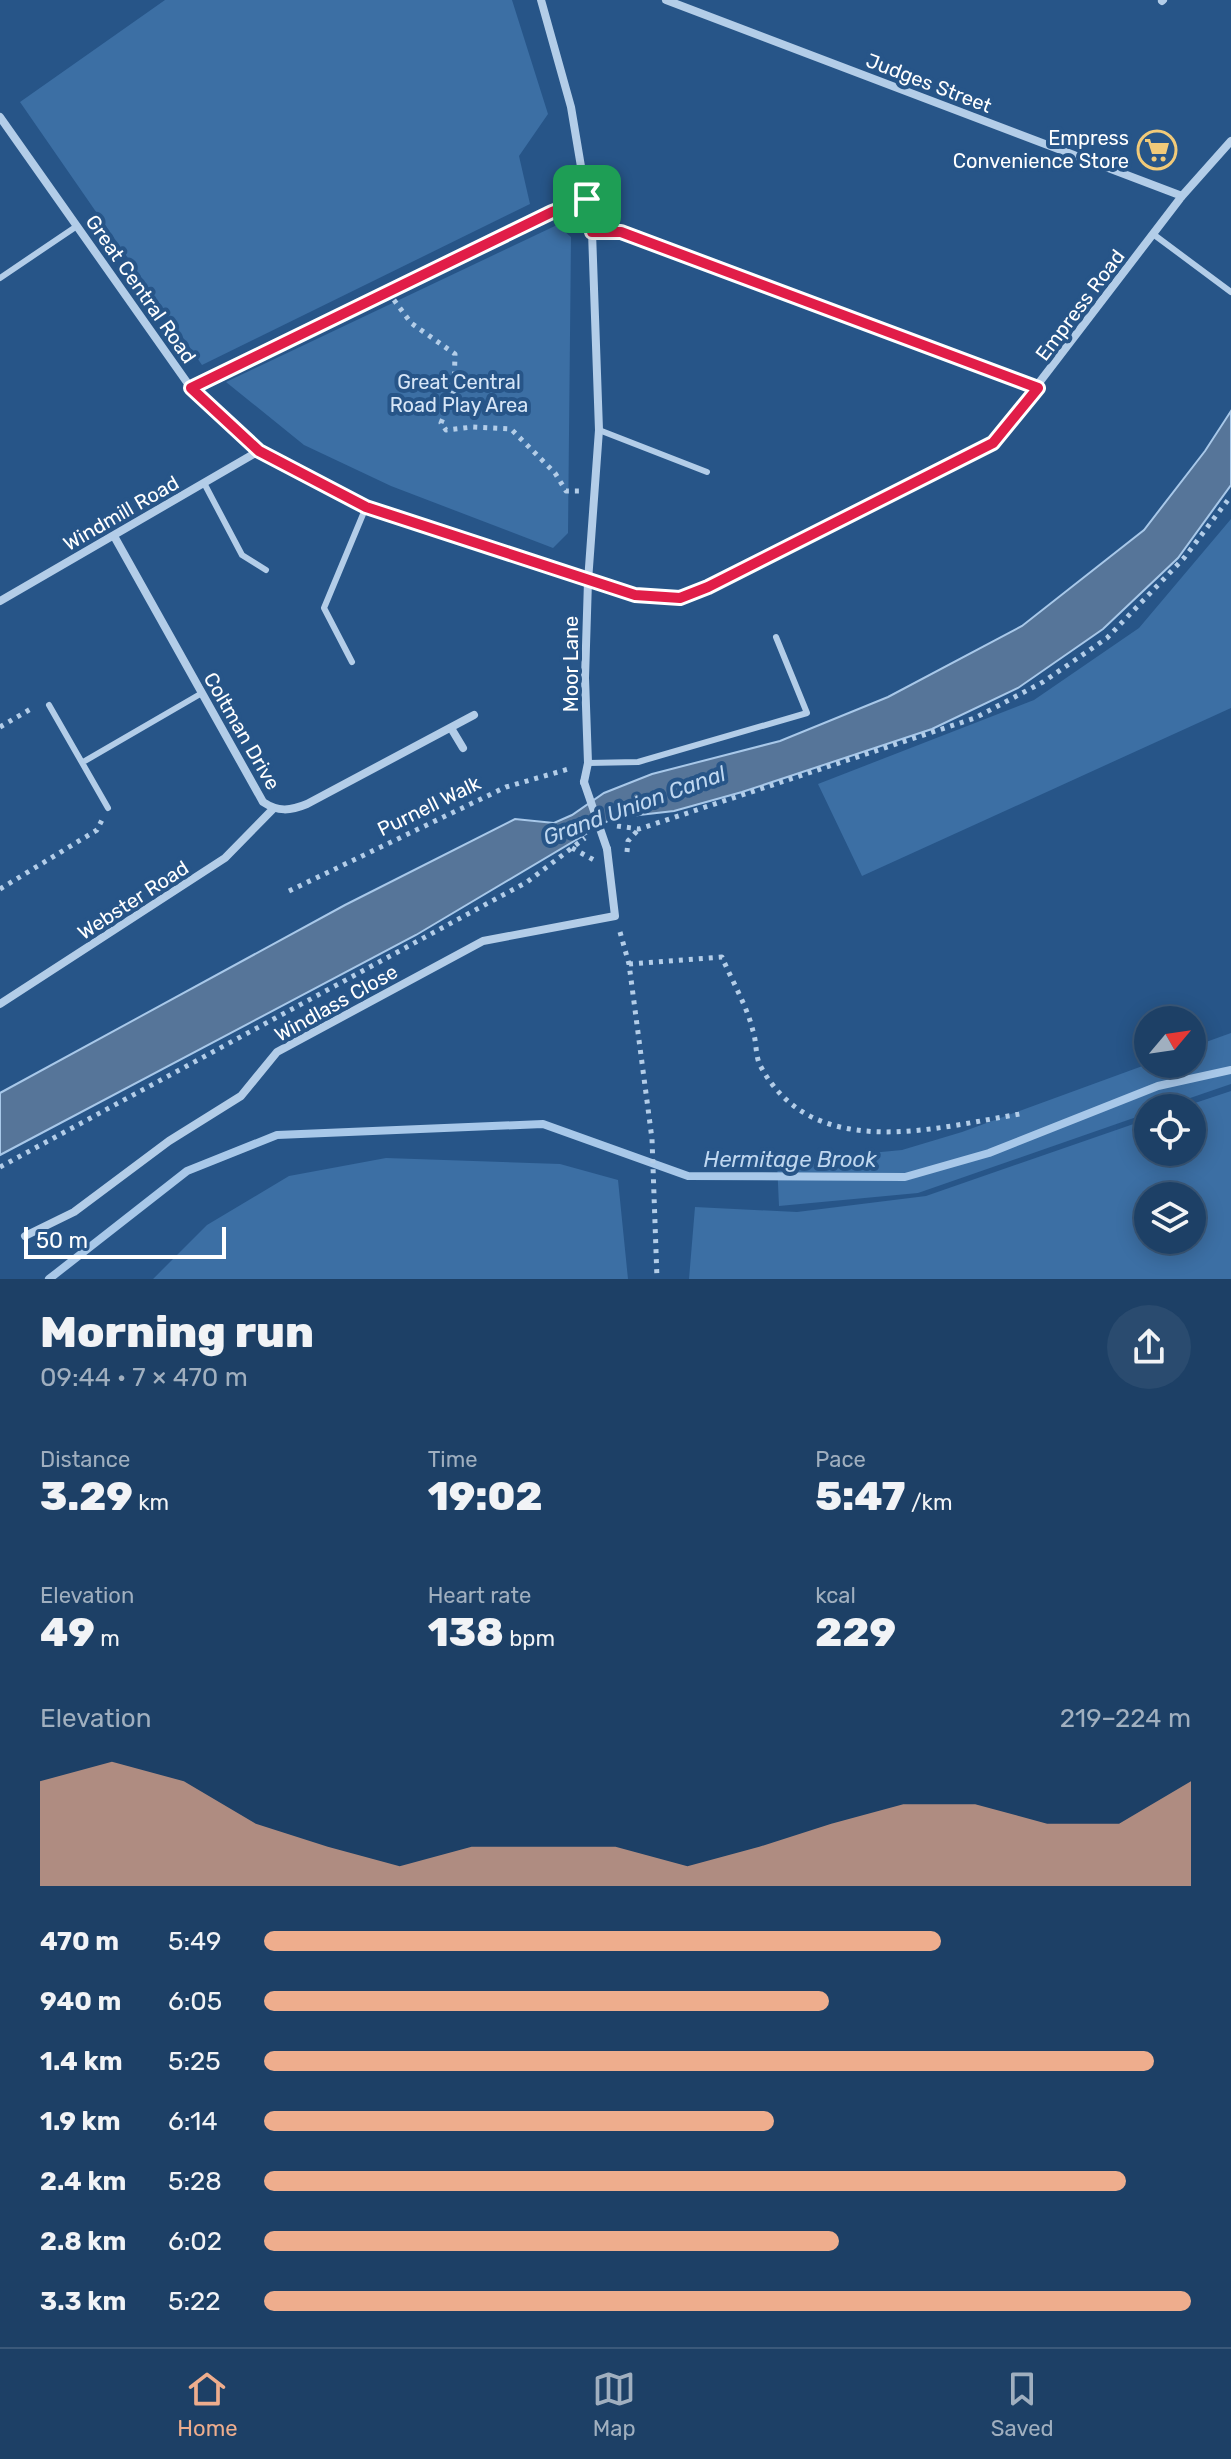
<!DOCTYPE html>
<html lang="en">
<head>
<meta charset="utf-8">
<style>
  :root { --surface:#1d4066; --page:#2a4b6f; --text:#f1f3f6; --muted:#a0afbf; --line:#3b597a; --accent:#eead8d }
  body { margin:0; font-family:Rubik,sans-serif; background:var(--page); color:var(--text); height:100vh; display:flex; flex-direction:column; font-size:30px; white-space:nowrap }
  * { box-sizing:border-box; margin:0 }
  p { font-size:26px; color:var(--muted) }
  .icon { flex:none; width:44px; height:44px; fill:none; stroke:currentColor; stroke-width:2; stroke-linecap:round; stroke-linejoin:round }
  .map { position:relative; height:1279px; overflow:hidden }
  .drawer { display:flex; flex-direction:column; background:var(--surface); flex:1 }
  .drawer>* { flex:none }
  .needle { width:52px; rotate:61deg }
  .fabs { position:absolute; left:1134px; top:1006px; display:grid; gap:16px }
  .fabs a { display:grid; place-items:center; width:72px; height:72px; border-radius:50%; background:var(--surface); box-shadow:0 4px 20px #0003,0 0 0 2px var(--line); font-size:40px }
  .scale { position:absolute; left:24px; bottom:20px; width:202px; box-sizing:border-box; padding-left:8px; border:4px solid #fff; border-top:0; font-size:22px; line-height:28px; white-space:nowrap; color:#fff; -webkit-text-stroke:6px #275588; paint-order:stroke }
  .pin { position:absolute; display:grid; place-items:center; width:68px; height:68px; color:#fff; margin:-34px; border-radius:16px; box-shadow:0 4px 12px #0006 }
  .round { display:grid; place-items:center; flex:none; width:84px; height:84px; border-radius:42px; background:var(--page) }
  .head { display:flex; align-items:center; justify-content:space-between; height:136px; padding:0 40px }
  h1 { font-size:44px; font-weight:800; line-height:60px }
  .metrics { display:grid; grid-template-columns:repeat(3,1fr); gap:12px; height:136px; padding:8px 40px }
  .metrics div { display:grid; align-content:center }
  .metrics b { font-size:40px; font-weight:800 }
  .metrics small { font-size:22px; font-weight:400 }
  .metrics p { font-size:22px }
  .chart { height:224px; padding:16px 40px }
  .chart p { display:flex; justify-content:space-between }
  .chart svg { width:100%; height:144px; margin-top:8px; fill:var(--accent); opacity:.7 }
  ul { padding:0 40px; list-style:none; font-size:26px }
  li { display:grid; grid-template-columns:128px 96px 1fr; align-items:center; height:60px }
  li i { height:20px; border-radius:10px; background:var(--accent) }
  .menu { display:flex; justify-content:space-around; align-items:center; height:112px; border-top:2px solid var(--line); background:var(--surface); font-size:22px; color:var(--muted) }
  .menu a { display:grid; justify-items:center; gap:4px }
  .menu .active { color:var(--accent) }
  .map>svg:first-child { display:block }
  .green { fill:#3c6fa4; fill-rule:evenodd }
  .water { fill:#567599; stroke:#a8c8e9; stroke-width:2 }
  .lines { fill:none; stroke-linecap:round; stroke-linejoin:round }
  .stream { stroke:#a8c8e9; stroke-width:8 }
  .path { stroke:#b3cde8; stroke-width:5; stroke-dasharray:4 6; stroke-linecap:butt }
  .service { stroke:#b3cde8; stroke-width:6 }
  .minor { stroke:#b3cde8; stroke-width:8 }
  .minor-bridge { stroke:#b3cde8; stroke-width:8 }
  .route-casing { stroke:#fff; stroke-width:16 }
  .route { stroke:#e11d48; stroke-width:10 }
  .labels { text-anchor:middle; stroke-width:8; stroke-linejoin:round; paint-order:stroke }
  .street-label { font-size:20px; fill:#fff; stroke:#275588 }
  .poi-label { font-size:20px; fill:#fff; stroke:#275588; text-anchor:end }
  .park-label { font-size:20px; fill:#d7e6f7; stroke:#275588 }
  .water-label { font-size:22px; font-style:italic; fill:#bfd7f0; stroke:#275588 }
</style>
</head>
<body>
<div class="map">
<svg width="1231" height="1279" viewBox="0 0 1231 1279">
  <rect width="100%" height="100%" fill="#275588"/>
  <path class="green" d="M165,0h347l36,114 -29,42 11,48 -328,161 -182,-263z
    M557,225l14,12 -3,296 -15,15 -162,-62 -87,-41 -78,-63z
    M1231,519v189l-369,168 -44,-92 216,-84 105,-72z
    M1231,1033v51l-70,24h-13v5l-230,80 -139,13 -2,-44 125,-12 60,-18 186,-68h44v-17z
    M1231,1091v188h-542l6,-72 102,5 129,-16 222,-77v33h44v-44h-12zM1148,1196h44v44h-44z
    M386,1158l174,6 58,16 10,99h-475l54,-54 82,-49z"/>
  <path class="water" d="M1231,411v74l-53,73 -75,71 -85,59 -86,41 -190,63 -68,19 -61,7 -197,117 -416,220v-62l345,-188 170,-86 39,4 18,-8 32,-22 48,-19 128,-33 108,-44 134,-71 122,-96 61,-79z"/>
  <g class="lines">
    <path class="stream" d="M49,1279l138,-108 90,-36 266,-11 145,52 217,1 84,-24 169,-67 73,-16"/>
    <path class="path" d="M388,292l23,31 44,31 -1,37 -13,32 5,7 27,-3 38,2 44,44 11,18h14
      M205,381l366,-176
      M0,727l34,-20
      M617,826l22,3 336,-111 68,-36 64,-44 77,-80 47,-62
      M572,848l22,12
      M627,852l1,-11 10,-11
      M0,889l97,-59 5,-10
      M289,891l217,-104 66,-19
      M620,932l9,32 23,175 5,140
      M629,964l93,-7c10,24 25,49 31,74 4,12 2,26 8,36 52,96 174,61 259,47
      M0,1167l527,-285 58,-44"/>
    <path class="service" d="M1153,234l78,58
      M0,278l77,-52
      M599,430l108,42
      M204,483l38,72 24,15
      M352,662l-28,-54 42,-101
      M49,705l59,103
      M83,762l119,-69
      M588,763l50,-1 169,-49 -31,-76"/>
    <path class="minor" d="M541,0l30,107 21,125 7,198 -11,151 -3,97 3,85 -4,19
      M666,0l516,196
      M1162,1l1,-1
      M0,117l191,271 68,63 107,56 222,74 72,18 20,-1 28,-11 285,-144 189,-247 49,-55
      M592,232h29l417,156
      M114,536l149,266c15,10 27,9 44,2l167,-89
      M0,601l259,-150
      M451,728l12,20
      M0,1004l225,-146 48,-49
      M25,1236l49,-24 95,-71 72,-45 36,-44 206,-111 132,-25 -8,-67"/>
    <path class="minor-bridge" d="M584,782l23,67"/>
  </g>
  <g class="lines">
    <defs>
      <path id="route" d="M587,199l5,33h29l417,156 -45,55 -285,144 -28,11 -45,-3 -269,-88 -107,-56 -68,-63 361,-176z"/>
    </defs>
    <use href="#route" class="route-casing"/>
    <use href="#route" class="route"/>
  </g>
  <defs>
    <symbol id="supermarket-ring" viewBox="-11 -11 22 22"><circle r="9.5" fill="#275588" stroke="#f1ca79" stroke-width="1.5"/><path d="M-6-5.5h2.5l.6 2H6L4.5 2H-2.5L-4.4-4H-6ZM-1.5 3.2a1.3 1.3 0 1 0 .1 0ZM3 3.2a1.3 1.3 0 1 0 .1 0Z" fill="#f1ca79"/></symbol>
  </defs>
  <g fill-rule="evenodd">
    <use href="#supermarket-ring" x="1135" y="128" width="44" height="44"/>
  </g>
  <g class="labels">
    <g class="street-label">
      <text transform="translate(929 83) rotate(21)" y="7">Judges Street</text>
      <text transform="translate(141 289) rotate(55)" y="7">Great Central Road</text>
      <text transform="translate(1080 305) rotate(-53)" y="7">Empress Road</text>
      <text transform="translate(121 513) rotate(-30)" y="7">Windmill Road</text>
      <text transform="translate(571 664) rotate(-90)" y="7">Moor Lane</text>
      <text transform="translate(242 731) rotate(60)" y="7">Coltman Drive</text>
      <text transform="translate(429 806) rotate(-26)" y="7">Purnell Walk</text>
      <text transform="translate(133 900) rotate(-33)" y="7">Webster Road</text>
      <text transform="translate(336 1003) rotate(-29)" y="7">Windlass Close</text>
    </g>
    <g class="poi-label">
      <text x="1129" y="145">Empress<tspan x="1129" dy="23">Convenience Store</tspan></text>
    </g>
    <g class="park-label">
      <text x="459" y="389">Great Central<tspan x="459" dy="23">Road Play Area</tspan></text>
    </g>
    <g class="water-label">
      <text transform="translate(634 805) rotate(-20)" y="8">Grand Union Canal</text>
      <text x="790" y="1167">Hermitage Brook</text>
    </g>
  </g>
</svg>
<div class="fabs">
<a><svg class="needle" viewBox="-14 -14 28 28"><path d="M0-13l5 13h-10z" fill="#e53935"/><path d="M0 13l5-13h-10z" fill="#a0afbf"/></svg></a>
<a><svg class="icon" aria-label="locate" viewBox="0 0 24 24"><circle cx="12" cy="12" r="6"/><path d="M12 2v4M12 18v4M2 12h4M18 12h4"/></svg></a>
<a><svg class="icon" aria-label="layers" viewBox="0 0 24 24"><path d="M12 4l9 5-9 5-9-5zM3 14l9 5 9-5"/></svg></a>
</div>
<div class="scale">50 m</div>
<div class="pin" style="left:587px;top:199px;background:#1e9e55"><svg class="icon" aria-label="arrive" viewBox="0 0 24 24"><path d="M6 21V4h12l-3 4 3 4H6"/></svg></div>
</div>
<section class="drawer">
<div class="head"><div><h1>Morning run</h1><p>09:44 · 7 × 470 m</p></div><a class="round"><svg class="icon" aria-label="share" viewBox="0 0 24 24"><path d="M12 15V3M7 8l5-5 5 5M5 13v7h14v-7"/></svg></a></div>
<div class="metrics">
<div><p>Distance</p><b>3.29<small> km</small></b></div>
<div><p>Time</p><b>19:02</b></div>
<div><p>Pace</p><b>5:47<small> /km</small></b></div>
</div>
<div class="metrics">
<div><p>Elevation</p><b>49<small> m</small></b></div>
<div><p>Heart rate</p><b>138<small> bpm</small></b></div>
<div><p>kcal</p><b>229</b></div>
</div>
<div class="chart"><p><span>Elevation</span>219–224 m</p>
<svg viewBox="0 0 160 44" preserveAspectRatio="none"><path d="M0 44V12L10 6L20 12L30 25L40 32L50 38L60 32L70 32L80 32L90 38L100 32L110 25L120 19L130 19L140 25L150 25L160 12V44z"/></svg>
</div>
<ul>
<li><b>470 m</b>5:49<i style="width:73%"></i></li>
<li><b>940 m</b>6:05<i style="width:61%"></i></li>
<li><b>1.4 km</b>5:25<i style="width:96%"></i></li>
<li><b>1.9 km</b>6:14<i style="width:55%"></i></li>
<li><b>2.4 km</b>5:28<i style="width:93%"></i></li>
<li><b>2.8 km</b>6:02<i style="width:62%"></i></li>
<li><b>3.3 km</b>5:22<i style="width:100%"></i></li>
</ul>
</section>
<nav class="menu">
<a class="active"><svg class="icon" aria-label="home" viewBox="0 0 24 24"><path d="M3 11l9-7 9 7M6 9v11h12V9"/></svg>Home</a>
<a><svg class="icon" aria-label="map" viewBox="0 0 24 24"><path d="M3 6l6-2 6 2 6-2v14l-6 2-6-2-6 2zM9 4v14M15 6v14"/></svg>Map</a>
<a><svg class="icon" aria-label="saved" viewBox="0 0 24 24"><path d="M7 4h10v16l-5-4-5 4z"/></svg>Saved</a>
</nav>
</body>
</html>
